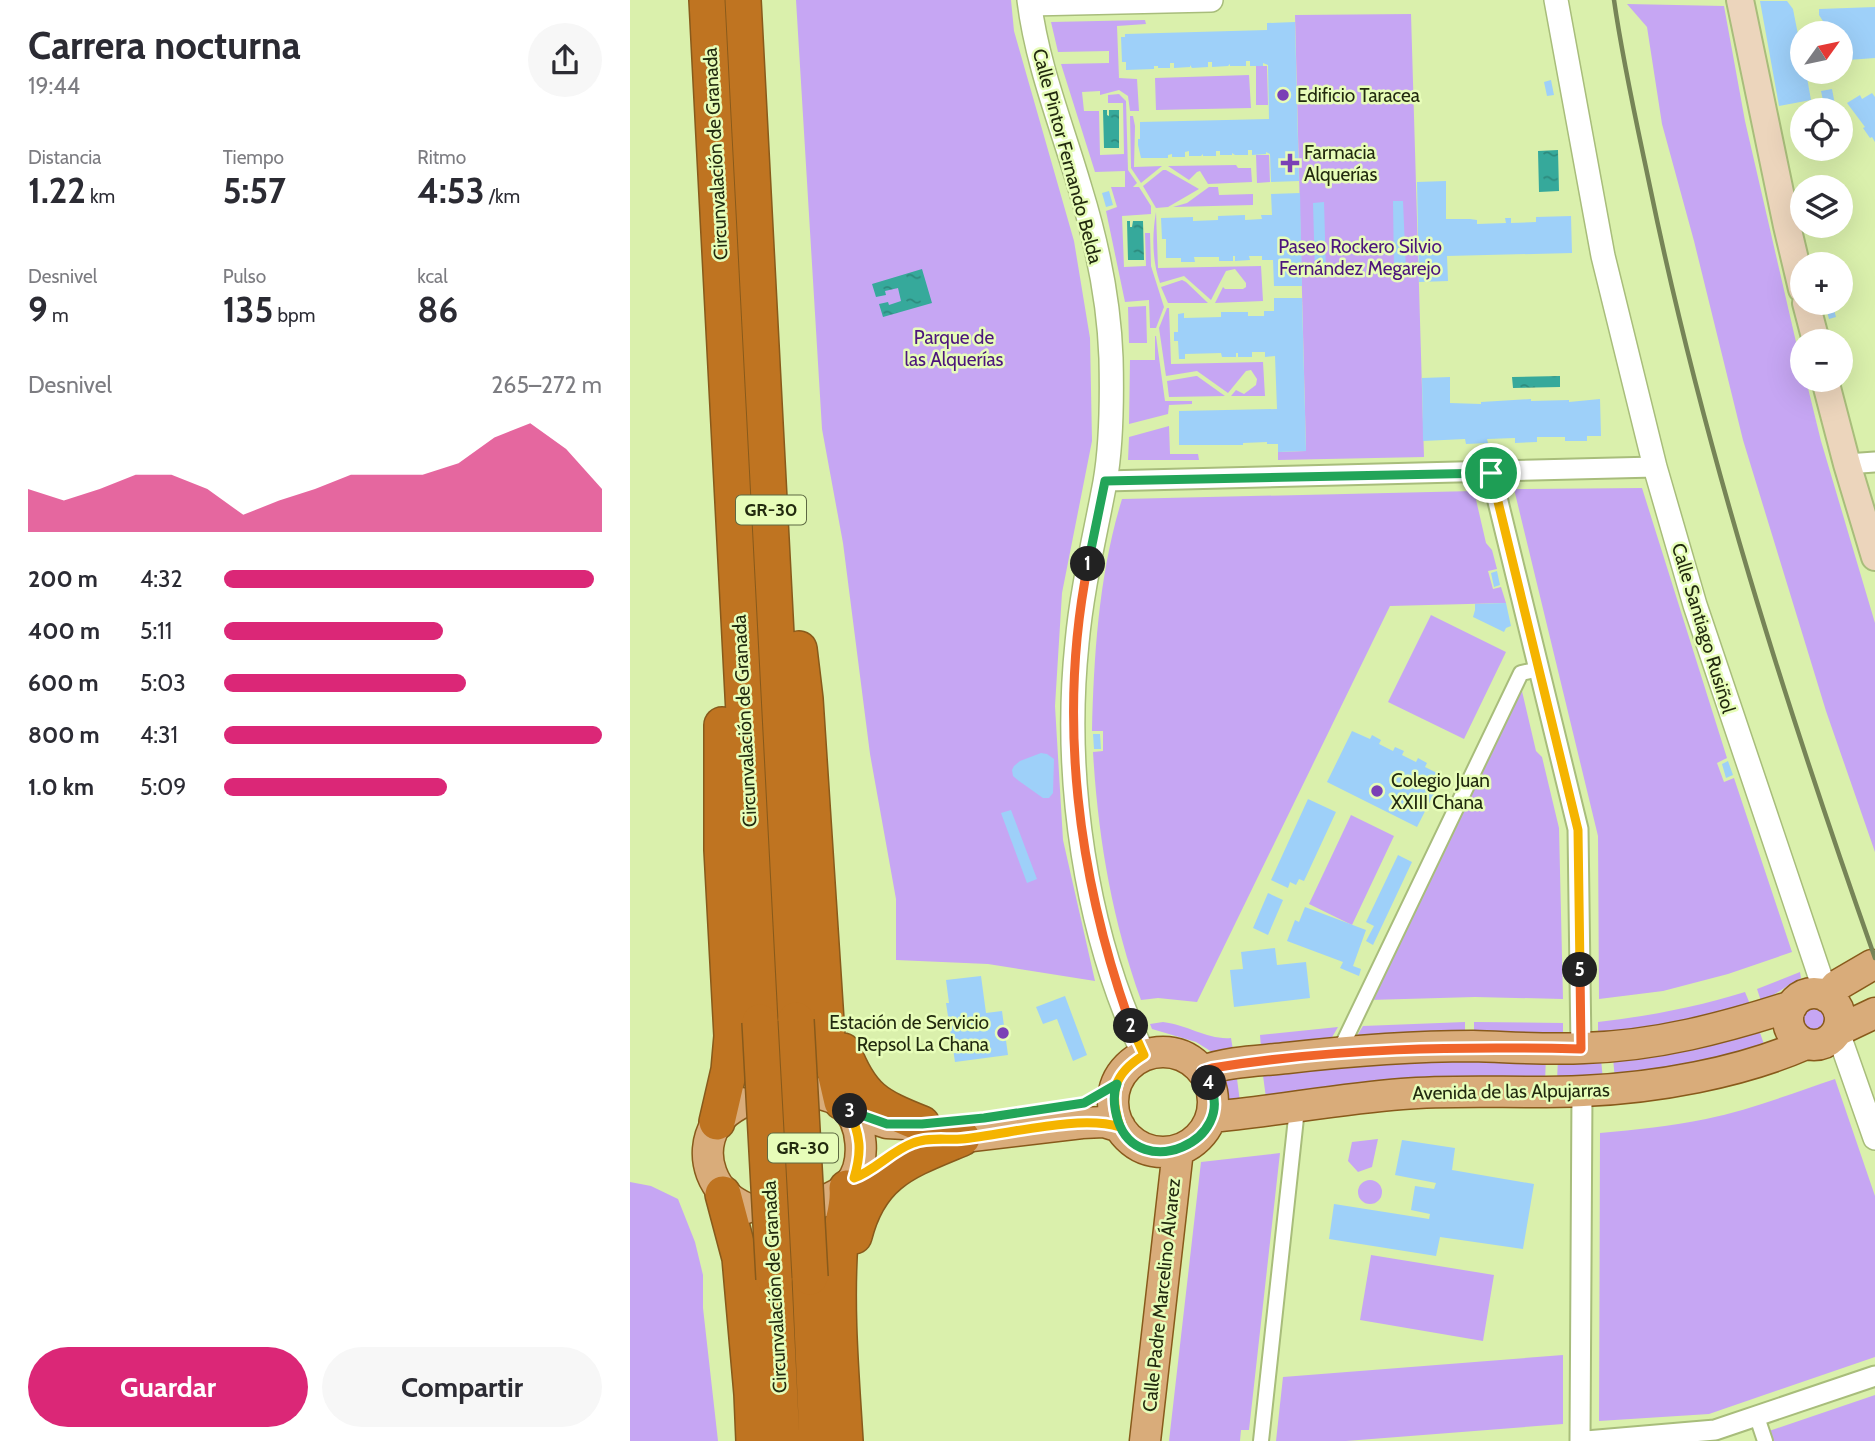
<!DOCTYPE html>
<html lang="es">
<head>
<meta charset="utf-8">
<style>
  :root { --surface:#fff; --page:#f7f7f7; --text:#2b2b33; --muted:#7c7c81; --accent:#db2777 }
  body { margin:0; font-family:Cabin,sans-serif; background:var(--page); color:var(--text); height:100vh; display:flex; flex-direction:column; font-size:26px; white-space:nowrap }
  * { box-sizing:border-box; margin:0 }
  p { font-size:23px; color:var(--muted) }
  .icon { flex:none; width:38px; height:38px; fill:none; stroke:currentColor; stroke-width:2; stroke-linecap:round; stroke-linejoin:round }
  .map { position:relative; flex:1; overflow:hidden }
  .side { display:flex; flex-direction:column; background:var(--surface); width:630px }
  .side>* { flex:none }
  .needle { width:46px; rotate:57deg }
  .buttons { position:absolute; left:1160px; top:21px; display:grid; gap:14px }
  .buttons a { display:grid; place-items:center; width:63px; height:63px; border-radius:50%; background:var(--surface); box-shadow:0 7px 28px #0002; font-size:35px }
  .pin { position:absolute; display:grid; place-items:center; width:60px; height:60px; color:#fff; margin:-30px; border:4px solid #fff; border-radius:50%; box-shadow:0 2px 7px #0007 }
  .km { position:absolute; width:35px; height:35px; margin:-18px; border-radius:50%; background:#222; color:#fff; font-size:19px; line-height:35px; text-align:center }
  .round { display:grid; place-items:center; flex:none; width:74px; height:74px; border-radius:37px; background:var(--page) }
  .summary { display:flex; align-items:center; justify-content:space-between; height:119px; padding:0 28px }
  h1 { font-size:38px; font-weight:700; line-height:52px }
  .figures { display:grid; grid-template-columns:repeat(3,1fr); gap:10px; height:119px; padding:7px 28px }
  .figures div { display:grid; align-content:center }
  .figures b { font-size:35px; font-weight:700 }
  .figures small { font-size:19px; font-weight:400 }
  .figures p { font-size:19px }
  .chart { height:196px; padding:14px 28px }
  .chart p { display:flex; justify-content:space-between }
  .chart svg { width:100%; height:126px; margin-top:7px; fill:var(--accent); opacity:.7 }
  .action { display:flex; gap:14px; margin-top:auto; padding:14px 28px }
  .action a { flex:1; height:80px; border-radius:42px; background:var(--accent); color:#fff; font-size:28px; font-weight:700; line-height:80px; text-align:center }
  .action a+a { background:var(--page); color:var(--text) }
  ul { padding:0 28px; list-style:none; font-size:23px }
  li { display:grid; grid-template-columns:112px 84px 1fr; align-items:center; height:52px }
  li i { height:18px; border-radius:9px; background:var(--accent) }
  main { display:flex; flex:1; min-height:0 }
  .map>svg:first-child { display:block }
  .green { fill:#c6a6f3 }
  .water { fill:url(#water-ripples) }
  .building { fill:#9ed0f9 }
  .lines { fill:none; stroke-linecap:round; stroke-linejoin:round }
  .pedestrian-casing { stroke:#a8bd7b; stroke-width:18 }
  .minor-casing { stroke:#a8bd7b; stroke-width:23 }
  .tertiary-casing { stroke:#a8bd7b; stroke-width:26 }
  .secondary-casing { stroke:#a8bd7b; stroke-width:30 }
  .primary-casing { stroke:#885a1b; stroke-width:33 }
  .motorway-casing { stroke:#885a1b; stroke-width:38 }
  .pedestrian { stroke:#fff; stroke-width:14 }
  .minor { stroke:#fff; stroke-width:19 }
  .tertiary { stroke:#fff; stroke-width:23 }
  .secondary { stroke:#ecd5bc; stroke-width:26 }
  .primary { stroke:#d9ac7a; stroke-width:30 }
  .motorway { stroke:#bf7421; stroke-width:35 }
  .rail { stroke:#768457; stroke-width:4.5 }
  .motorway-bridge-casing { stroke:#885a1b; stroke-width:38; stroke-linecap:butt }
  .motorway-bridge { stroke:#bf7421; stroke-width:35 }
  .split-1-casing { stroke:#fff; stroke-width:14 }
  .split-2-casing { stroke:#fff; stroke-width:14 }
  .split-3-casing { stroke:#fff; stroke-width:14 }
  .split-4-casing { stroke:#fff; stroke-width:14 }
  .split-5-casing { stroke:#fff; stroke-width:14 }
  .split-6-casing { stroke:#fff; stroke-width:14 }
  .split-1 { stroke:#22a559; stroke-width:9 }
  .split-2 { stroke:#f0652b; stroke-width:9 }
  .split-3 { stroke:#f5b400; stroke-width:9 }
  .split-4 { stroke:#22a559; stroke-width:9 }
  .split-5 { stroke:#f0652b; stroke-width:9 }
  .split-6 { stroke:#f5b400; stroke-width:9 }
  .poi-dot { fill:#7a40b6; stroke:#e7fdb9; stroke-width:2.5 }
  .labels { text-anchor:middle; stroke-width:5; stroke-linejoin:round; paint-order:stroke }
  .shield { fill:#e7fdb9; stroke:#5d6942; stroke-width:2 }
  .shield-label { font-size:18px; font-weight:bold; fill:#222a0f }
  .poi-label { font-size:19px; fill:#222a0f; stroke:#e7fdb9; text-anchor:start }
  .street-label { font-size:19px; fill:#222a0f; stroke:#e7fdb9 }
  .park-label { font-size:19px; fill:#4c157c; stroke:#e7fdb9 }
</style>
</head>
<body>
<main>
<section class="side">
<div class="summary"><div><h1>Carrera nocturna</h1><p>19:44</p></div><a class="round"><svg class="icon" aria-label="share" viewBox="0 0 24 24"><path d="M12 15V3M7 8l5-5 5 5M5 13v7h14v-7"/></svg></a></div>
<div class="figures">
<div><p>Distancia</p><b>1.22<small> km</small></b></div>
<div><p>Tiempo</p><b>5:57</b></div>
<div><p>Ritmo</p><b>4:53<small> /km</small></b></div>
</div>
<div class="figures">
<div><p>Desnivel</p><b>9<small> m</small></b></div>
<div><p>Pulso</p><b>135<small> bpm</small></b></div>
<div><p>kcal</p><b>86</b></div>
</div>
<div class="chart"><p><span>Desnivel</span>265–272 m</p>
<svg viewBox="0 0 160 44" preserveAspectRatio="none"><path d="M0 44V29L10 33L20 29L30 24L40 24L50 29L60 38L70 33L80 29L90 24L100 24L110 24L120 20L130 11L140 6L150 15L160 29V44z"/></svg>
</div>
<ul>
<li><b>200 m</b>4:32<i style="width:98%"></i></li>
<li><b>400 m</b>5:11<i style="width:58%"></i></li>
<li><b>600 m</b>5:03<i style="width:64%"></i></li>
<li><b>800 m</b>4:31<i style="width:100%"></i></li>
<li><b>1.0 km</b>5:09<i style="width:59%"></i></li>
</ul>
<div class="action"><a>Guardar</a><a>Compartir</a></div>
</section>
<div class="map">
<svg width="1245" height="1441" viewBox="0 0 1245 1441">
  <defs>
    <pattern id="water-ripples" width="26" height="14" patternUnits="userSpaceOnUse" patternTransform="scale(1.75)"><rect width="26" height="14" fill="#36a99b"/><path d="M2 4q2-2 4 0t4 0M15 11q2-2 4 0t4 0" fill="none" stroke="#2d8a7d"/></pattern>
  </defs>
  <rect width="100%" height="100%" fill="#daf0ac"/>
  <path class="green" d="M166,0h215l3,31 60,210 16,97 2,103 -30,152 -7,113 8,134 32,141 -107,-17 -92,-4v-61l-26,-145 -27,-211 -21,-114z
    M997,4l97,2 21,115 57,247v12h4l15,61 54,182v229l-49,-141 -83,-271 -49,-199 -32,-117 -15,-97z
    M781,14l13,443 -146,3v-8l28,-1 -11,-436z
    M515,20l1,4 -29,2 2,52 18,1 2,32h-9l-2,-15 -9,-6 -19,5v-4l-18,1 2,19h15l1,44 24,-1 -1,-51h-15v-8l11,-1 7,7 2,69 9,13 -4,4h6l12,19v8l-29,2 2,51 22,-1 -1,-33h5l1,33 13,41 -8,21h-6l-1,-28 -24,2 -19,-91 11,-4 -6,-20h14v-16l-30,1 -34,-108 48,-1v-12l-51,1 -7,-30z
    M626,66h11l1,39h-12z
    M619,75l2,33 -95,2 -1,-32z
    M500,116h3l2,10 -1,41 28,-1 -21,17 -10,-15z
    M626,155h13l1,27 -13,1z
    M606,165l2,3h13l1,14 -44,2 -8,-13 -3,1 -8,8 -21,-14z
    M533,170h3l33,19 -31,18 -12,1 -13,-22z
    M579,187h9l1,8 34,-1v11l-80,2 14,-4z
    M526,212l2,56 103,-2 2,35 -48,2 8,-16 2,2h18l3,-2v-4l-11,-14 -9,2 -15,29 -27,-24 -24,7c-8,-23 -8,-48 -4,-71z
    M552,280l4,2 22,21h-40l-7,-16z
    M516,306l1,37h-18l-1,-36z
    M537,308h2l2,56 92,-2 2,34h-34l5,-6 8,4 12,-9 1,-6 -6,-9 -5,1 -18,22 -31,-22 -31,5 -7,-48z
    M525,336h1l9,65h27v3l-23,1 -1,9 -39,10 1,-64h25z
    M566,376h1l28,20 -56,1 -2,-16z
    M539,426l1,28h28l1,6h-71l1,-23z
    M1012,488l85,270 -10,5 7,19 10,-4 58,174 -64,22 -65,17 -64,8 -1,-163 -84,-347z
    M844,491l12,52 6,7 5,19 -9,2 5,18 8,-2 5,16 -116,3 -193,396 -39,-4 -17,2c-29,-81 -43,-162 -48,-248l10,-1v-20h-11c2,-78 7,-157 30,-232z
    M801,615l75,37 -42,87 -76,-37z
    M891,687l15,64 6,6 17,71 4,171 -88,-2 -106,3z
    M721,815l43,21 -42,89 -43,-21z
    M1170,972l1,6c-14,7 -25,17 -40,23l-4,-12z
    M1115,992l5,12 -96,25 -56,6v-13c51,-6 99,-15 147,-30z
    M1172 1019a12 12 0 1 1 24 0a12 12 0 1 1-24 0Z
    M533,1022c25,3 45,18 68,16l2,12 -21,2 -16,-10 -44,-13 -2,-5z
    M835,1022v12l-110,5 8,-13z
    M844,1022l89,1v12l-89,-2z
    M708,1027l-7,12 -70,8 -1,-12z
    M1128,1027l7,20 -150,33 -2,-22z
    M916,1056l-1,27 -279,15 -4,-30z
    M928,1058l43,1 2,21 -46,1z
    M606,1071l4,31 -16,1 -3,-30z
    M1205,1079l40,117v161l-166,57 -110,7 1,-288c36,-3 71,-7 106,-14 44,-9 87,-26 129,-40z
    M748,1139l-6,28 -14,5 -10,-11 4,-19z
    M650,1153l-31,277h-8l-1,11h-71l32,-279z
    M728 1192a12 12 0 1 1 24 0a12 12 0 1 1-24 0Z
    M0,1182l21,4 27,13 17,43 8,33v33l15,133h-88z
    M741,1255l123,20 -11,66 -123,-21z
    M933,1355v69l-217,17h-70l7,-64z
    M1245,1395v46h-106l-3,-9z"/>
  <path class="water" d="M473,110h4v5l2,1v-6h10v38h-15z
    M928,150l1,41 -20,1 -1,-41z
    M497,221h3v6h2l1,-6h10l1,39h-16z
    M292,269l10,34 -49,14 -4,-13 9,-2 1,3 12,-4 -3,-13 -13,3 1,4 -10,2 -4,-13z
    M930,376v11l-47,1 -1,-11z"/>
  <path class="building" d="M1130,1h27l6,8 9,46v17h4l5,28 -32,6z
    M1245,7v51l-27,2 -7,-11v-16l-11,-1 -11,-17v-6z
    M665,22l4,159 -28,1 -1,-28 -4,-2v2l-14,1v-5h-4v5h-13l-3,-2v2h-12v-4h-4v5h-13v-2l-2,2h-12v-5l-4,1v5h-13v-3l-4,1v3h-27l-3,-13v-6h2v-17l129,-3 -1,-54 -5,-2v3h-13v-5h-4v5h-16v-2l-2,2 -16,1v-5h-4v5l-16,1 -2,-3v2l-16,1v-5h-4v5h-12v-2h-4v3l-28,1v-8h-4l-1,-25h4v-3l142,-4v-7z
    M921,80l3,15 -7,1 -3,-14z
    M1202,89l4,21h-11l-4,-19z
    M1242,93l3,4v45l-3,-5 -2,1 -7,-10 2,-1 -18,-24 13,-8 2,4z
    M816,181v38h24l7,1v4l29,-1 -1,-5h6v5l25,-1v-5l35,-1 1,37 -125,3 1,25 -29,1 -2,-100z
    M479,191l4,14 -7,2 -4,-14z
    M670,193l2,93h-28l-1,-26h-11v-4h-13l1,4 -15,1v-5h-2v5h-14v-4h-25l1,5h-14v-4h-15v-19h-4l-1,-21 32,-1v4l25,-1v-4l27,-1v5l17,-1 -1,-4h11l-1,-21z
    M763,201h10l3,70h-12z
    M694,202l2,70 -11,1 -2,-70z
    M644,298h28l4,153 -28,1v-8h-11v-2l-24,1v2h-64v-34l98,-2 -2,-53 -10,1v-5h-13v5h-14v-4h-2v4h-14l-1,-4 -36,1v5h-6l-1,-18h-4v-9h4v-18l6,-1v5l37,-1v-5h27v4h16v-5h10z
    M1202,303l4,14 -7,2 -4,-15z
    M820,377v26l31,1v-2l50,-3v2l38,-1v2l31,-3 1,37h-14v5h-22v-4h-28v5l-22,1v-5l-28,1 1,4 -22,1 -1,-5 -42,2 -1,-63z
    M867,571l3,14 -6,2 -3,-14z
    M876,603l5,23 -5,2 -2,4 -31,-15 2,-7v-6z
    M722,731l18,8 2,-4 9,5 -2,4 14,7 2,-4 9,4 -2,4 14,7 2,-4 9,5 -2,4 18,9 -26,51 -90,-45z
    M463,734h7l1,15h-7z
    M411,753l6,1 7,5 -1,34 -4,5h-6l-24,-17 -6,-5 -1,-6 2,-4 6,-5z
    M1098,761l5,14 -7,3 -4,-14z
    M678,799l28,13 -32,69 -5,-2 -3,6 -6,-3 -2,6 -17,-8z
    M381,810l26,69 -10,4 -26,-70z
    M768,855l14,7 -39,83 -7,-4 8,-15 -8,-4z
    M638,893l15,7 -15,35 -15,-7z
    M675,907l61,23 -13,36 8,3 -2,7 -19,-8 3,-6 -56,-21 8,-21 4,2z
    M645,948l2,17 29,-3 4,36 -76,9 -4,-37 13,-1 -2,-17z
    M351,976l5,37 16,-2 6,44 -53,7 -9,-59h3l-3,-23z
    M435,996l22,59 -14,6 -16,-42 -14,5 -7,-17z
    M772,1140l53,8 -3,22 82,14 -11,65 -83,-12 -4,19 -107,-17 5,-35 95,15 1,-5 -19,-4 4,-24 19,3 2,-6 -41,-8z"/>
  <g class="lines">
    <defs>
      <path id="pedestrian" d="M709,1052l182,-379 19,-4
        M1127,1417l8,24
        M631,1441l35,-323 -1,-11"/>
      <path id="minor" d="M1217,464l28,-2
        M861,473l87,356 3,220
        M475,481l550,-14
        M950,1441l2,-349
        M956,1441l129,-11 160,-54"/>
      <path id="tertiary" d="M399,0c8,65 33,126 51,188 17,55 29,113 31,170 1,41 1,84 -6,124 -10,54 -23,106 -28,161 -14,134 8,290 67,412
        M926,0l47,256 52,211 40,138 127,377v13
        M400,4l181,-4
        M1203,1037l9,7 33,94"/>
      <path id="secondary" d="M1110,0l47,226 15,63
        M1176,303l10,38
        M1195,380l22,84 28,93"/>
      <path id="primary" d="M1158 1019a26 26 0 1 1 52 0a26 26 0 1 1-52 0Z
        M1197,997l9,-11 36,-21
        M1207,1031l38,-18
        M483 1102a50 50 0 1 1 100 0a50 50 0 1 1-100 0Z
        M573,1071c26,-10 57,-10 84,-13 61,-7 124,-12 186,-12 37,1 74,4 111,2 72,-2 140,-20 208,-42
        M186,1093c9,2 19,4 26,10 22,18 25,61 7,82 -7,9 -18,13 -28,17
        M111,1103c-9,5 -20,12 -25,21 -19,32 -3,71 30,84
        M218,1110l39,13 18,1
        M581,1117c64,-6 127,-18 191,-23 60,-5 121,0 181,-3 72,-3 157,-18 223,-47
        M308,1140l144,-17 22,-1 16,5
        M515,1441l33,-291"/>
      <path id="motorway" d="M77,0l53,1022
        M113,0l53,1020
        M169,649l6,50 22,338 15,65
        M213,1051c18,47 34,55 79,73
        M87,1122l12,-52 3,-34 -10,-186v-125
        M93,1194l17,64 12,136 2,47
        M224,1236c16,-64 53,-75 108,-98
        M180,1277l7,164
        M144,1279l8,162
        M215,1441c-4,-66 -10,-134 -5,-200 1,-20 9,-31 7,-53"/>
    </defs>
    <use href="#pedestrian" class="pedestrian-casing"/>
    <use href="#minor" class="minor-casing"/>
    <use href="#tertiary" class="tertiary-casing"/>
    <use href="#secondary" class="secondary-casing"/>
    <use href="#primary" class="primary-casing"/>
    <use href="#motorway" class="motorway-casing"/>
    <use href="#pedestrian" class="pedestrian"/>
    <use href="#minor" class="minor"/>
    <use href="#tertiary" class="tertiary"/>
    <use href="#secondary" class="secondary"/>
    <use href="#primary" class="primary"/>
    <use href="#motorway" class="motorway"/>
    <path class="rail" d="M984,0c9,63 23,125 36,187 54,262 136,519 225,771"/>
    <defs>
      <path id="motorway-bridge" d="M166,1020l14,257
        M130,1022l14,257"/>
    </defs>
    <use href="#motorway-bridge" class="motorway-bridge-casing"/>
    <use href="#motorway-bridge" class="motorway-bridge"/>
  </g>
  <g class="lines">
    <defs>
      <path id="split-1" d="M458,564l17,-83 386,-8"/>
      <path id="split-2" d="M458,564c-31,155 -10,314 43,462"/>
      <path id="split-3" d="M220,1111l-2,-1c13,24 14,42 6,68 22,-8 37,-27 59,-35 14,-6 33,-3 48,-4 45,-4 118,-25 159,-12 -11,-34 -7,-53 24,-72l-13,-29"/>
      <path id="split-4" d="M220,1111l37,13h35l62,-6 100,-15 33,-19c-5,12 -3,24 1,37 21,62 120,20 91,-38"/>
      <path id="split-5" d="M579,1083l-6,-12 9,-3c123,-20 245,-22 369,-19l-1,-79"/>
      <path id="split-6" d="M861,473l87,357 2,140"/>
    </defs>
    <use href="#split-1" class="split-1-casing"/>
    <use href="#split-2" class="split-2-casing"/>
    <use href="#split-3" class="split-3-casing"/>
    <use href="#split-4" class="split-4-casing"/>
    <use href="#split-5" class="split-5-casing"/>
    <use href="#split-6" class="split-6-casing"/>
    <use href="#split-1" class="split-1"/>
    <use href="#split-2" class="split-2"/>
    <use href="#split-3" class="split-3"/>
    <use href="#split-4" class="split-4"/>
    <use href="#split-5" class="split-5"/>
    <use href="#split-6" class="split-6"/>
  </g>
  <g class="poi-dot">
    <circle cx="653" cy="95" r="7"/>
    <path d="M656.5 152.5h7v7h7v7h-7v7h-7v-7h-7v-7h7z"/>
    <circle cx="747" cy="791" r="7"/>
    <circle cx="373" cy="1033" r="7"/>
  </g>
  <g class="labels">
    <g class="shield">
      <rect x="106" y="495.5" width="70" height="29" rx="5"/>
      <rect x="138" y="1133.5" width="70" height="29" rx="5"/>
    </g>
    <g class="shield-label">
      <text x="141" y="516">GR-30</text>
      <text x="173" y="1154">GR-30</text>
    </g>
    <g class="poi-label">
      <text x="667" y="102">Edificio Taracea</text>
      <text x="674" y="159">Farmacia<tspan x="674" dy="22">Alquerías</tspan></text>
      <text x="761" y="787">Colegio Juan<tspan x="761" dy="22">XXIII Chana</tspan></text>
      <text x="359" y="1029" text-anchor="end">Estación de Servicio<tspan x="359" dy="22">Repsol La Chana</tspan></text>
    </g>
    <g class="street-label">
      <text transform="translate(85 154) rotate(-93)" y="7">Circunvalación de Granada</text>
      <text transform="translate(438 156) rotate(75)" y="7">Calle Pintor Fernando Belda</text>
      <text transform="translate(1074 628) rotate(73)" y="7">Calle Santiago Rusiñol</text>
      <text transform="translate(114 721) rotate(-93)" y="7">Circunvalación de Granada</text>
      <text transform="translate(881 1091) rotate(-1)" y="7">Avenida de las Alpujarras</text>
      <text transform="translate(144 1287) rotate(-93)" y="7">Circunvalación de Granada</text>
      <text transform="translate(531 1295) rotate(-84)" y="7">Calle Padre Marcelino Álvarez</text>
    </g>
    <g class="park-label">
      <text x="730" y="253">Paseo Rockero Silvio<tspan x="730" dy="22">Fernández Megarejo</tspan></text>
      <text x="324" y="344">Parque de<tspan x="324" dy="22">las Alquerías</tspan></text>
    </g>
  </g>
</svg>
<div class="buttons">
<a><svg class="needle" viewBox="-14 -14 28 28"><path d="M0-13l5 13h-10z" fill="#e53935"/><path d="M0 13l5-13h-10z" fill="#7c7c81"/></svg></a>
<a><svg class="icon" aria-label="locate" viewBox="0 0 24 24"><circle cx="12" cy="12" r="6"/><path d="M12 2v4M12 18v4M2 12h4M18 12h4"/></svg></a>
<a><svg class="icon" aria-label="layers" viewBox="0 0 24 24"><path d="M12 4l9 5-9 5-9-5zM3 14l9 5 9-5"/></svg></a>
<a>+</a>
<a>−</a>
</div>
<div class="pin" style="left:861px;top:473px;background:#1e9e55"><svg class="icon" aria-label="arrive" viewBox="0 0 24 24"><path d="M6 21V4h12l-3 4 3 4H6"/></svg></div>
<b class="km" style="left:458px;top:564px">1</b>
<b class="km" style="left:501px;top:1026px">2</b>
<b class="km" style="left:220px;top:1111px">3</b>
<b class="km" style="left:579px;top:1083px">4</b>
<b class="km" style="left:950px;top:970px">5</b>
</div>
</main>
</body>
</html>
